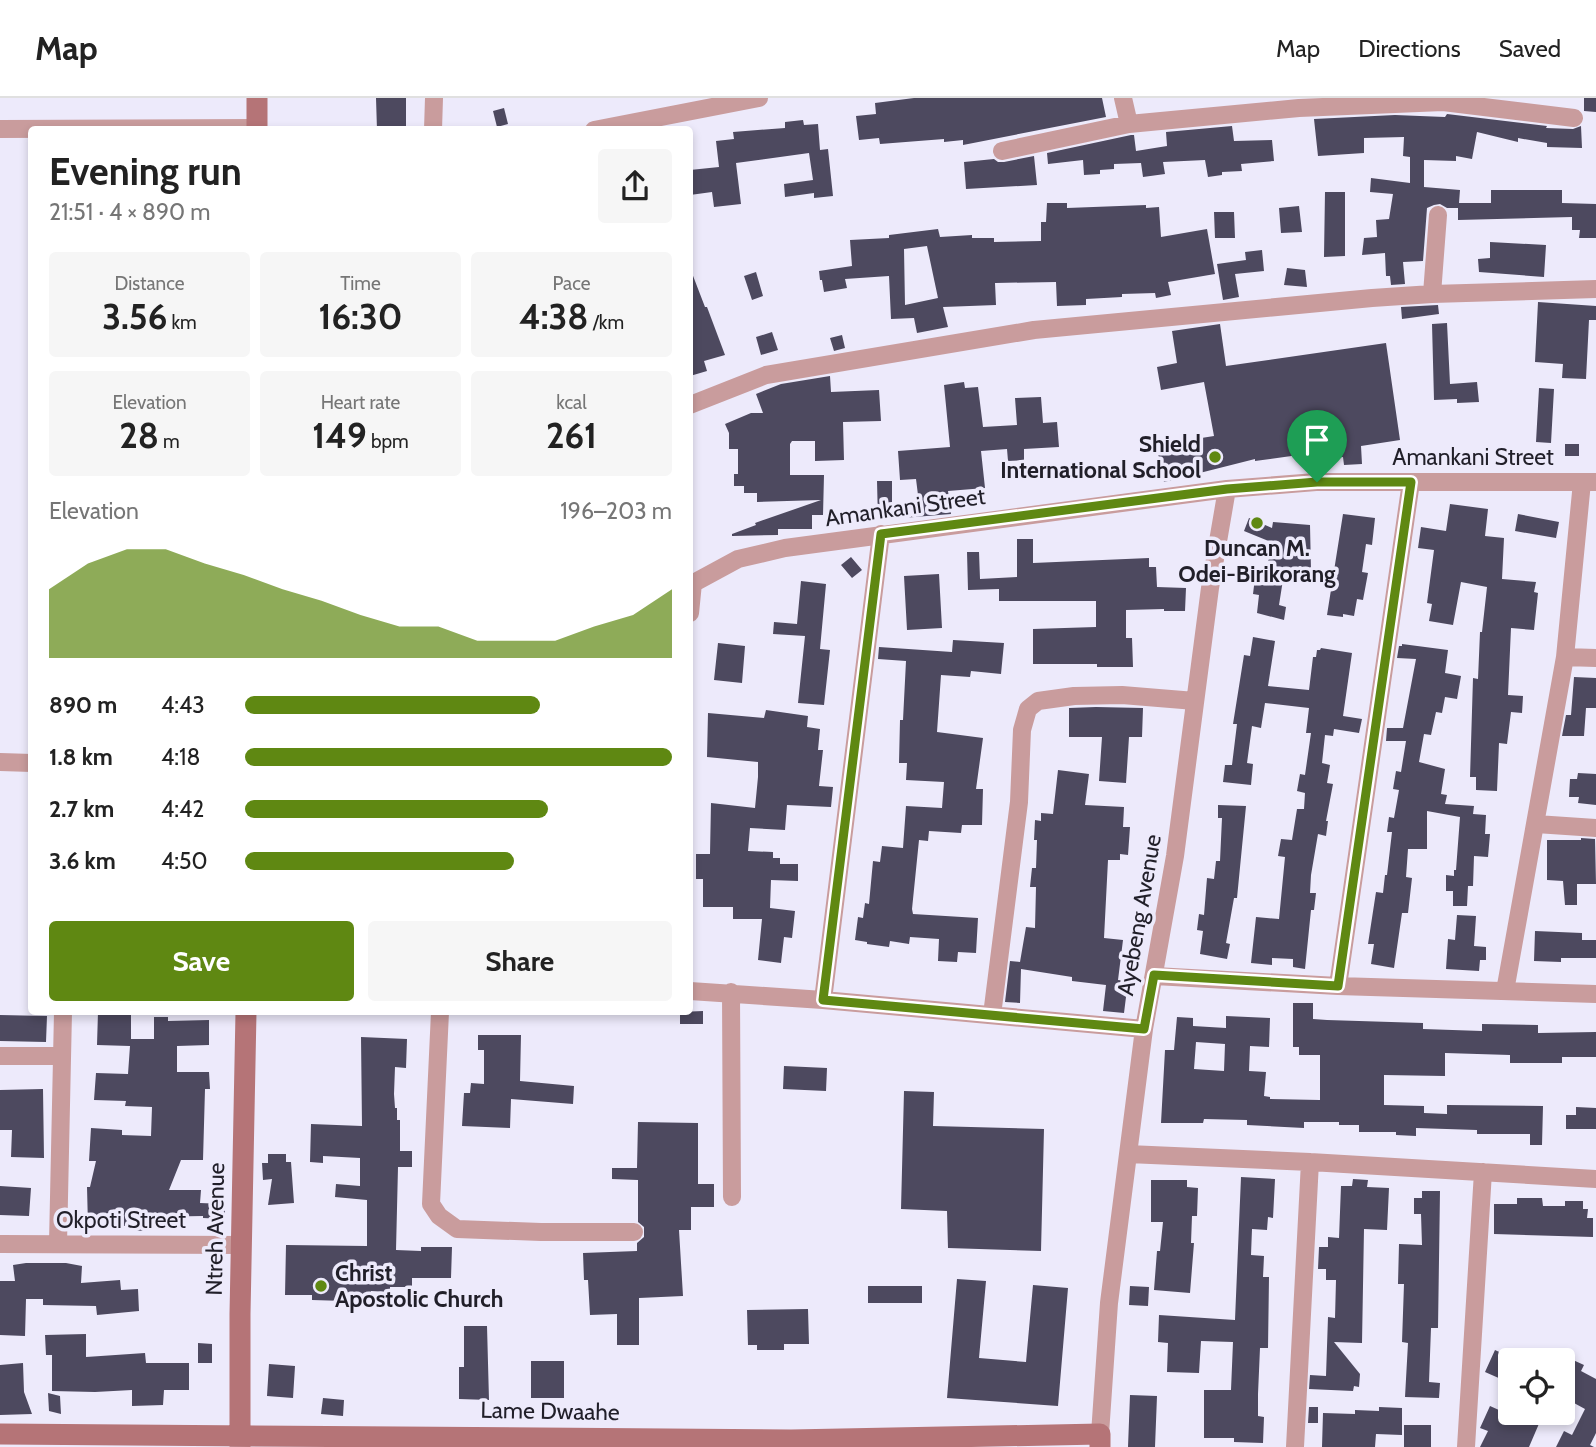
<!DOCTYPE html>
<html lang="en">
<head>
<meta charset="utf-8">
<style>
  :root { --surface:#fff; --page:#f6f6f6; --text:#222; --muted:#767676; --line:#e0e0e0; --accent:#5f8812 }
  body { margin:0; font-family:Cabin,sans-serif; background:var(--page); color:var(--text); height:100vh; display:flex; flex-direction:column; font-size:26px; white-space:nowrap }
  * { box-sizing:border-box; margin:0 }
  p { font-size:23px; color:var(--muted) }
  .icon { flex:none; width:38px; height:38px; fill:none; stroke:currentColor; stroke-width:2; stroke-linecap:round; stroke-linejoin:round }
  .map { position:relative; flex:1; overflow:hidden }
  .drawer { position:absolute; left:28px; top:28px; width:665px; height:889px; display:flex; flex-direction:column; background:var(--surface); border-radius:7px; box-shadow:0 4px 10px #0003 }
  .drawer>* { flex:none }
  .tools { position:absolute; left:1498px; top:1250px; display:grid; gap:14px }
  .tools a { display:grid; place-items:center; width:77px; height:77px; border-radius:7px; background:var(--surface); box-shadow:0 4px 10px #0003; font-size:35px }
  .pin { position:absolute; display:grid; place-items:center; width:60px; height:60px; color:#fff; margin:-72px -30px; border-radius:50% 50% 50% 0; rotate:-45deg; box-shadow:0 0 7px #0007 }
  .pin .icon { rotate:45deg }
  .round { display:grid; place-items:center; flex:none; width:74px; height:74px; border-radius:7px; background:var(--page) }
  .summary { display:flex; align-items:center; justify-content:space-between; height:119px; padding:0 21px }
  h1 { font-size:38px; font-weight:800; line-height:52px }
  .figures { display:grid; grid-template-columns:repeat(3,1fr); gap:10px; height:119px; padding:7px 21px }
  .figures div { display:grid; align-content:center; border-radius:7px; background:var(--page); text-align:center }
  .figures b { font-size:35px; font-weight:800 }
  .figures small { font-size:19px; font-weight:400 }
  .figures p { font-size:19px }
  .chart { height:196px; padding:14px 21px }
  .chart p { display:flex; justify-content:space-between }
  .chart svg { width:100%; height:126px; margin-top:7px; fill:var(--accent); opacity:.7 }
  .cta { display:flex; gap:14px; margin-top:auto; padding:14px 21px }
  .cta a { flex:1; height:80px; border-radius:7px; background:var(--accent); color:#fff; font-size:28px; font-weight:800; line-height:80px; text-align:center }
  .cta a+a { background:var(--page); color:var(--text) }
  ul { padding:0 21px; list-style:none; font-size:23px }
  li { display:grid; grid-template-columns:112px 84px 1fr; align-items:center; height:52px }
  li i { height:18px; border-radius:9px; background:var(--accent) }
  header { display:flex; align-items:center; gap:42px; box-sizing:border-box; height:98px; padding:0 35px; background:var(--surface); border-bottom:2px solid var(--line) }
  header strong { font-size:33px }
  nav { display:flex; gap:38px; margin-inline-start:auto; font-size:24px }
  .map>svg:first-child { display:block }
  .building { fill:#4d495f; fill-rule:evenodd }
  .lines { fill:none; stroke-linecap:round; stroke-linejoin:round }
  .street { stroke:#c99c9d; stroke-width:18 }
  .secondary { stroke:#b57477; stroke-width:21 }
  .route-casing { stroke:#fff; stroke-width:14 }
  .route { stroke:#5f8812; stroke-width:9 }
  .poi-dot { fill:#5f8812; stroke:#edeafb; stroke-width:2.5 }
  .labels { text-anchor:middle; stroke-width:7; stroke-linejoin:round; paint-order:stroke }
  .poi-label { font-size:23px; font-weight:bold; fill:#211f29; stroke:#edeafb; text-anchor:end }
  .street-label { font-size:23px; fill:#211f29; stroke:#edeafb }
</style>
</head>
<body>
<header>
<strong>Map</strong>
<nav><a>Map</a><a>Directions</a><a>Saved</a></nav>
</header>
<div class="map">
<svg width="1596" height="1349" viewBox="0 0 1596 1349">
  <rect width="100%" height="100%" fill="#edeafb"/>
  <path class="building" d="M376,0h30v32h-29z
    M914,0h188l4,19 -143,28v-5l-19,2v-3l-64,5 -1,-6 -20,2 -3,-24 20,-2 -1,-11z
    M1584,0h12v14l-12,-1z
    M504,10l4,16 -11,3 -4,-16z
    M1447,16l100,12 -1,2 27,1 8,-3 1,22 -35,-1v-4l-29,-5v4l-41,-10 -5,27 -16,-3v5l-32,-1v27l36,3 -1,13h32v-13h71v13l34,1v34h-17l1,-8h-8v-13l-114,3v-12h-11l-7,-4 -6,1 -7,3 -4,53 -20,1 2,22 -14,1 -1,-9h-4l-1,-23 -23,2 2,-17 13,-1 -1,-17 13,-1 4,-25 -23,-2 1,-14 39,5v-26l-7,-1 1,-19 -40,1v15l-46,3 -4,-37 81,-4 50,2z
    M803,22l1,5 14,-1 2,26 8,-1 5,47 -19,2v-5l-29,4 -1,-13 29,-4 -4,-27 -73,10 5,41 -27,3 -2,-15 -22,3v-25l29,-3 -3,-26 18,-2 -1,-7 52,-4v-6z
    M1232,28l2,15 38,-1 2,21 -33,3 1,7 -20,1v3l-14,2 -3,-17 -42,2 2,12 -22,3 -2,-14 -27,1v5l-14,1v4l-16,1 -1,-15 -35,4 -1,-11 84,-18h3l2,16 31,-5 -1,-14z
    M1034,58l3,29 -71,4 -2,-27 30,-3 4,3h6z
    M1325,94h20v64l-21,1z
    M1047,105h20v5l79,-3v3l13,-1 2,30 46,-8 8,45 -47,8 3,13 -15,3 -1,-5 -33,1v3l-36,2v6l-29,1 -1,-24 -61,1 1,22 -53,2 5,20 -31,6 -3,-15 -23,1 -2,-43 -44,3 2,9 -23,4 -2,-12h-2l-1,-9 33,-5 -2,-26 39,-2v-3l49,-6 2,8 32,-2v3h22v4l47,-1v-19h5zM927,148l11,52 -33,7 -1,-56z
    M1299,108l3,26 -21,1 -2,-25z
    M1214,114h20l1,26h-20z
    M1490,144l56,3 -2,32 -65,-5 -1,-13 12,-1z
    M1262,152l2,21 -29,3 4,23 -16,3 -6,-36 29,-4 -1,-8z
    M690,170l15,39h2l18,48 -21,6 3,10 -17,5z
    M1287,170l18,2 2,17 -23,-2z
    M756,174l7,24 -11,4 -8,-24z
    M1538,204l58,4v14h-7l-3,59 -24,-1 1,-14 -28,-2z
    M1438,207l1,9 -37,5 -1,-12z
    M1447,225l3,61 27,-2 2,20 -22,1v-4l-23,1 -2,-76z
    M1220,226l6,42 160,-23 14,97 -39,6 1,18 -18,1 -1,-8 -22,3 -1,-8 -65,9v-2l-91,23 -6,-29 19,-3 -1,-8 38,-6 -10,-54 -43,8 -4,-23 20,-4 -5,-32z
    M772,234l6,18 -17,5 -5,-18z
    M842,237l3,13 -11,3 -4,-13z
    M830,278l1,16 48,-2 2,31 -38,1 1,38 -29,1v-20h-23l-2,3v31h34l-1,40h-11v14h-34v6l-46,1v-2l24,-9 -1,-2 66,-23 -64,2v-9h-13v-7h-10v-12h4v-25h-9v-16l-4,-9 26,-11h12l-7,-19 25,-10z
    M964,284l1,6 13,-1 5,40 34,-2 -2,-27 26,-1 2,26 14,-1 2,25 -35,2v11l-16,1 -1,-12 -26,2 4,37 -37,3 3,23 -73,6 -1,-39h15v24l27,-2 -3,-24 -16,1 -2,-29 52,-4 -6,-62z
    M1539,290l15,1 -3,54 -15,-1z
    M1565,346h14v12h-14z
    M1450,406l38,5 -3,27 19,2 -2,41 34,3 -2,10 4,1 -4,37 -23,-2 -3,67 15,1 -1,17 -11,-1 -4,32 -8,-1 -2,48 -21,-1v-13h-6l3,-99 5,1 2,-47h2l5,-45 -26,-5 -8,43 -24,-4 3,-17 -5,-1 7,-53 -16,-2 3,-21 25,4z
    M1343,416l32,4 -3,27 -6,-1 -4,28 6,1 -5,27 -6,-1 -3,17 -11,-2v3l-16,-2z
    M1518,416l41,8 -3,16 -41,-7z
    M1249,420l23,10 1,-6 37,3 1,46 -26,-4 -6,38 7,2 -2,13 -27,-7 2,-18 -6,-1 3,-24 11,1 4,-29 -27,-11z
    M1017,441h16v24l116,-5v9h7l1,20 29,1 -1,23h-21v-2l-38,1v28h6l1,29h-36v-3h-64v-35l63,-2v-26h-97v-12l-31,1 -1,-38h12l1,27 37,-2z
    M851,459l11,13 -10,8 -11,-13z
    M939,476l3,54 -35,2 -3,-54z
    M801,483l25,3 -6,65 10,1 -6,55 -26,-2 7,-67 -32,-2 1,-12 23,2z
    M1253,539l22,4 -7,45 41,4 4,-33h3l1,-7h3l1,-2 31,5 -9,63 19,3 -3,14 -25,-4 -1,7 -8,-1 -3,28 8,2 -3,18 6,1 -7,37h2l-2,15 -8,-2 -7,41 -1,18h6l-2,17h-3l-6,59 -12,-2v-8l-21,-1v7l-21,-2 5,-46 23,2 6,-62 -7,-1 3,-17 11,1 5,-31h7l1,-16 -8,-2 3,-17 5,1 6,-42h-5l3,-25 -44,-5 -4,25 -9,-2 -5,37 6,1 -2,21 -28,-3 2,-17h7l5,-41h-4l11,-69 6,1z
    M953,542l51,3 -3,31 -30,-3 -1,6 -29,-2 -4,57 46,6 -7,51h7l-1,36h-20l-1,8 -32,-2 -1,10 -9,-1 -7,69 1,5 65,4 -2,35 -18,-1 -1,10 -19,-1 1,-22 -29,-2 -1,7 -19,-3 -1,6 -22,-3v-2l-12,-2 3,-23 5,1 2,-15 4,1 4,-43 7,1 2,-16 21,2 3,-42 36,2 2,-26 -38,-2 1,-17h-8l1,-43h3l3,-59 -28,-2 1,-12 73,5z
    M718,545l27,3 -3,37 -28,-3z
    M1402,546l46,6 -3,23 16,3 -4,23 -12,-2 -3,16 -6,-1 -5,23 -7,-1 -5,28 26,7 -4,25 6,1 -2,9 29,2 -1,8 13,1 -1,19h5l-2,23 -14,-1 -1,30h-5l-1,20h-14v-15h-7v-16l8,1v-6h2l4,-53 -33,-6v38h-19l-2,28 6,1 -4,35h-6l-8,55 -23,-4 3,-20h-6l8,-52 7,1 2,-18h2l5,-43h-5l2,-15 5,1 5,-28 -6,-1 3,-18 5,1 5,-31h-20l1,-13h16l13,-69 -19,-1 2,-12h3z
    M1574,579l22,1v30h-10l-2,28h-22l4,-21h5z
    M1096,609l47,1 -1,29h-13l-3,46 -27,-2 3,-44h-33v-29z
    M766,612l42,6 -1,11 13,2 -2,21h5l-4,36 14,1 -2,20 -44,-2 -2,25 -35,-2 -2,23 25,1v6h7v6h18v17l-27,-1 -1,28 25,3 -3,27 -8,-1 -3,26 -23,-3 4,-41h-29v-12h-30v-28h-7v-25h14l1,-51 44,5 3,-31v-15l-51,-5 1,-44 56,5z
    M1058,672l31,4 -4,31 39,2 -1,20h7l-2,28 -8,-1v6h-12l-4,78 19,2 -5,40 10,1 -4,32 -21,-2 3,-26 -34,-4v-4l-51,-8 -1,34 -15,-1 5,-41 10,1 6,-35 9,1 1,-41h-6l2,-19h4l1,-28h-3l1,-20 6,1v-8l12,1z
    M1578,675l18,1v31l-18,-2 1,-6h-10l1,-18h7z
    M1218,707l28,1 -9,92h-3l-8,45 4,1 -3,15 -27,-5 3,-23 -6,-1 2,-16 5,1 3,-37 7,1 2,-18h4l2,-43h-4z
    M1581,740l14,1 1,45h-19v21h-12l-2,-24 -16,-1v-40h34z
    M1457,817l19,1 -2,30 12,1v13h-6l-1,11 -33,-2 2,-30 7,1z
    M1535,833l47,2v7h14v18h-35v4l-27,-1z
    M1293,905h20v16l14,1 96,3v6l59,2v-7l56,1v8l58,-1v25h-34v6h-52v-8l-65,-2v23l-61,-1v30l40,1v7l23,1v-9l96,1 -1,39h-12v-11h-53v-4l-61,-2v8l-20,-1v-3h-37v-7h-20v-3h-35v6l-57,-3v-5l-43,-1 -1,4h-42l4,-73h9l3,-33 16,1v8l33,2v-12l44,2 -1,29 -19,-1 -1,25 17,1 -2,24 6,1v2l50,1v-45h-21v-8h-6zM1196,944l29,2 -1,27 -30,-2z
    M703,913v13h-23v-12z
    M98,914h33v27h23v-22h14v4l41,-1v25l-32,1v26h32l1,17h-5l-2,71h-22l-12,30h32l-1,13 25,1v15l-22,-1v-2l-58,1v14l-15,-1v-4h-42l-1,-39h3l6,-26h-7l2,-33 31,2v5l29,1 1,-29 -27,-1 1,-5 -32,-1 2,-27 32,1 2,-28 -33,-1z
    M0,917l47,1 -1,26 -46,-1z
    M478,937h43l-1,46 54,5 -1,18 -62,-5 -1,29 -48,-2 2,-33h6l1,-10 13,1v-34h-6z
    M361,939l46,2 -1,29 -11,-1 -1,27 1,14h2v12h3v31h12v16h-14l-2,83 25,1v-4h31l-1,31h-39v9h-22v5l-19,-1v5l-26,-1v6l-33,-1v-5h-27l1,-50 81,1v-46l-32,-3 1,-13 24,2v-28l-37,-2v7l-13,-1 1,-38 51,2z
    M784,968l43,2 -1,23 -43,-2z
    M43,991l1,69 -33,-1 1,-27h-12v-40z
    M904,993l30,1 -1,34 111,3 -3,122 -93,-3 -1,-37 -46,-2z
    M1576,1009l20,1v21h-30v-14h10z
    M638,1024l60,1v61h16v23h-23v23h-12l4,66 -44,2v47h-22v-31l-27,1 -2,-35h-4l-1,-27 54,-2v-8l7,-6v-10l-6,-5v-42l-26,-1v-11h25z
    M268,1056h18v8h5l3,41 -26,2 4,-26 -9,1 -1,-17h6z
    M1241,1079l34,2 -2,39 -5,-1 -1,13 -15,-1 -1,26 13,1 -1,21h6l-1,71h-8l-2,46v22l6,1 -1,26 -29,-1v-4h-30v-48h27l2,-48 -32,-1 -2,32 -32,-1 1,-29 -10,-1 1,-27 76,5z
    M1353,1081l15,1 -1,7 22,1 -2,42 -23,-1 -2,114 -28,-1 26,32 -1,13 -5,-1 -1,5 -44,-2 1,-14 16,1 2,-59 7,1 1,-38h-10v-11h-8l1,-22h9v-10l11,1 2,-52h11z
    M1151,1082h36v7l11,1 -1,28h-5l-1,27h3l-4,50 -36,-3 3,-39h3l3,-29h-12z
    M0,1088l31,2 -2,28 -29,-1z
    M1422,1093h18l-2,137h-7l-2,54 11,1 -1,15 -34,-1 3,-54 -6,-1 2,-58h-6l1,-40 23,1 -1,-31h-7v-16h8z
    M1517,1100h25l1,8h22v-5h18v8h5l-1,9h6v19l-99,-3v-30h23z
    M26,1165h40l16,3 -1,17 39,-3 1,10 17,-1 1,22 -42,4 -1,-9 -53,-1v-6h-17l-1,37 -25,-1v-54h15l-2,-16z
    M957,1181l29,2 -7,77 47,4 7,-77 35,3 -10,118 -111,-8z
    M868,1188h54v17h-54z
    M1130,1188l19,1 -1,19 -19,-1z
    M808,1211l1,35h-25v6h-27v-5h-9l-1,-35z
    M464,1228h23l2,74 -30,-1v-32h5z
    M86,1236v23l59,-4 1,10h43v27h-25l-1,15 -31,1v-16l-37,2 -43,-1v-36h-6l-1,-20z
    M198,1245l14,1v19h-14z
    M1495,1252l15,7v26l-25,-11z
    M1573,1262l11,5 -3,6 15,8v54l-6,12 4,2h-38l8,-16 8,4 13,-26 -22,-12v-19z
    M531,1263h33v37h-33z
    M23,1265l1,29 8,22 -32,1v-50z
    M269,1266l26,2 -2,32 -26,-2z
    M48,1295l12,3 1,18 -12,-3z
    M1130,1297l27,1 -2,51h-27z
    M323,1300l21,2 -1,16 -22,-2z
    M1490,1308l29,13 3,-7h22l-15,35h-49l8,-16 -8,-3z
    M1309,1309h9v16h-10z
    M1379,1309l23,1v27l-26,-1 -1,13h-53l1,-34 32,1v-4l24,1z
    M1404,1327h27v22h-27z"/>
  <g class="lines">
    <path class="street" d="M1123,0l6,26
      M0,31l257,-1
      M433,32l1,-32
      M594,32l165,-32
      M1002,53l127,-27 170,-16 144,-6 131,16
      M1432,196l6,-79
      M690,307l76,-30 268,-45 338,-32 60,-4 164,-5
      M690,487l48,-26 47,-11 442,-59 89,-7h280
      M690,515l3,-30
      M1565,559l31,1
      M0,664l32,1
      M1536,726l60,4
      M1155,878l183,10 258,8
      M1338,888l73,-504
      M690,893l133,9 321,29
      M1505,893l60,-334 17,-175
      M731,894l1,205
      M823,902l58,-466
      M440,914l-9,192 8,12 18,13 84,3h93
      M992,917l27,-213 3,-72 6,-21 10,-8 36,-5 48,-1 73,6
      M0,958h60
      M1128,1056l182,8 286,17
      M0,1146l241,1
      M58,1146l5,-232
      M1100,1336l9,-131 35,-274 31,-173 35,-268 17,-99
      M1295,1349l15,-285
      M1466,1349l17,-275"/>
    <path class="secondary" d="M257,0v32
      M0,1336l791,6 309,-6v13
      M240,1349v-133l6,-302"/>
  </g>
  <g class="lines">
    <defs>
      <path id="route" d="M1317,384h94l-73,504 -184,-11 -10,54 -321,-29 58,-466 346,-45z"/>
    </defs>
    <use href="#route" class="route-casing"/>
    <use href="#route" class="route"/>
  </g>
  <g class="poi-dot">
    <circle cx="1215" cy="359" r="7"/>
    <circle cx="1257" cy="425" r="7"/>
    <circle cx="321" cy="1188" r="7"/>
  </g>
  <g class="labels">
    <g class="poi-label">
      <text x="1201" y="354">Shield<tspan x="1201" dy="26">International School</tspan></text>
      <text x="1257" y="458" text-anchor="middle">Duncan M.<tspan x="1257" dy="26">Odei-Birikorang</tspan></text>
      <text x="335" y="1183" text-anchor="start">Christ<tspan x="335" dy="26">Apostolic Church</tspan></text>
    </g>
    <g class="street-label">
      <text x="1473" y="367">Amankani Street</text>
      <text transform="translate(905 409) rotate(-8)" y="8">Amankani Street</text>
      <text transform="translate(1139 817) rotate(-80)" y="8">Ayebeng Avenue</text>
      <text x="121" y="1130">Okpoti Street</text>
      <text transform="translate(215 1131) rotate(-89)" y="8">Ntreh Avenue</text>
      <text transform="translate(550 1313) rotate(1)" y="8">Lame Dwaahe</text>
    </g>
  </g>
</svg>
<div class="tools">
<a><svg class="icon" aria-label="locate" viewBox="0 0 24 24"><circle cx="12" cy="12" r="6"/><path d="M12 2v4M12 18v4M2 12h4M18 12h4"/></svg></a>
</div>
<div class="pin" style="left:1317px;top:384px;background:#1e9e55"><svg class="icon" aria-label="arrive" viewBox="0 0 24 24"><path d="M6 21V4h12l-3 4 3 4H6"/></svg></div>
<section class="drawer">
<div class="summary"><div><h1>Evening run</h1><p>21:51 · 4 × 890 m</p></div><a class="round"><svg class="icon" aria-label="share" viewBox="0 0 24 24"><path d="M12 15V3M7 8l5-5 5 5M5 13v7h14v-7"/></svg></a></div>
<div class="figures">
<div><p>Distance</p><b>3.56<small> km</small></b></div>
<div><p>Time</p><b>16:30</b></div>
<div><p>Pace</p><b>4:38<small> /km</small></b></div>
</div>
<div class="figures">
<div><p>Elevation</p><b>28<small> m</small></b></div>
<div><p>Heart rate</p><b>149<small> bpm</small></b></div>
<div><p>kcal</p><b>261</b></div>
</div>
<div class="chart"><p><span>Elevation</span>196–203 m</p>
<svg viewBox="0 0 160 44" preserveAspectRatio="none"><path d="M0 44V20L10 11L20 6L30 6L40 11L50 15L60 20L70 24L80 29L90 33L100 33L110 38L120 38L130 38L140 33L150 29L160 20V44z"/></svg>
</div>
<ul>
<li><b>890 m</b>4:43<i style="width:69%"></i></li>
<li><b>1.8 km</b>4:18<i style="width:100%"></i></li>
<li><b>2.7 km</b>4:42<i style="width:71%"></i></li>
<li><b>3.6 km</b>4:50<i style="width:63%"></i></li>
</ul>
<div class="cta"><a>Save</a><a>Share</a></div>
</section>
</div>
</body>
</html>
